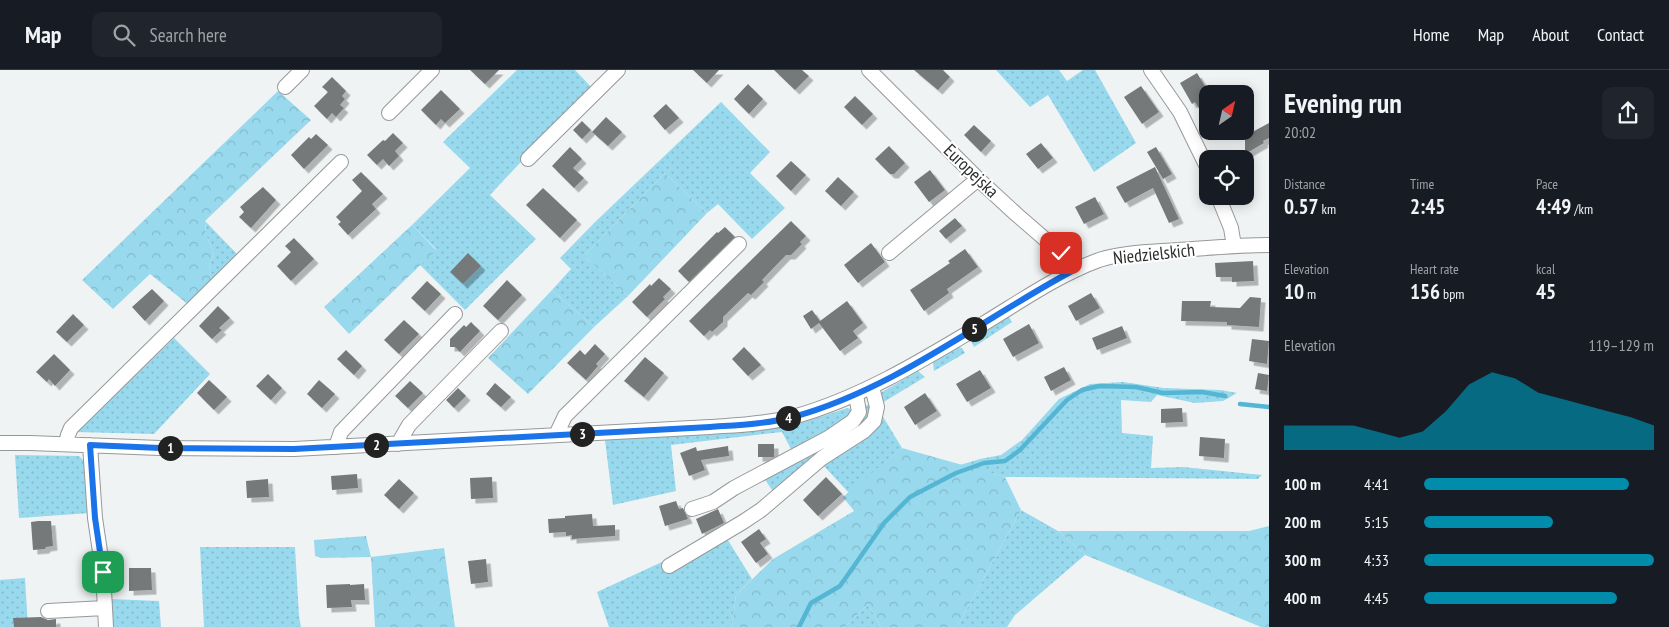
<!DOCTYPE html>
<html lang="en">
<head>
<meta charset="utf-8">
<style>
  :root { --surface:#171b24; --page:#20242c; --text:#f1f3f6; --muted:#9ea1a6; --line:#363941; --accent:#008caa }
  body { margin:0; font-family:"PT Sans Narrow",sans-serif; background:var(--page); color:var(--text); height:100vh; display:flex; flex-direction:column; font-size:19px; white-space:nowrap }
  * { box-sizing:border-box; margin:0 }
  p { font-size:16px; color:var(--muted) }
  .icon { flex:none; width:28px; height:28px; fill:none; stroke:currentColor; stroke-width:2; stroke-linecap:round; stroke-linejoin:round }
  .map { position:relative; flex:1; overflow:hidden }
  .panel { display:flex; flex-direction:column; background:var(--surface); width:400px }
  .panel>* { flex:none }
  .needle { width:32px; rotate:34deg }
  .buttons { position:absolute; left:1199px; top:15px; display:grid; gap:10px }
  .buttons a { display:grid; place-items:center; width:55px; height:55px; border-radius:10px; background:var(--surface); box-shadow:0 2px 12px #0003; font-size:25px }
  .pin { position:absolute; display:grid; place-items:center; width:42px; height:42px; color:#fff; margin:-21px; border-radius:10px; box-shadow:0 2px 8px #0006 }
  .km { position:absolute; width:25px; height:25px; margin:-12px; border-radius:50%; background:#222; color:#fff; font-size:14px; line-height:25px; text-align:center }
  .round { display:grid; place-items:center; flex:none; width:52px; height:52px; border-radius:10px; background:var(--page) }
  .summary { display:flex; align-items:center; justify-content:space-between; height:85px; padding:0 15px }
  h1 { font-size:28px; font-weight:800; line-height:38px }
  .stats { display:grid; grid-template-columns:repeat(3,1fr); gap:8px; height:85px; padding:5px 15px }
  .stats div { display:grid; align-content:center }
  .stats b { font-size:21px; font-weight:800 }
  .stats small { font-size:14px; font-weight:400 }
  .stats p { font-size:14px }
  .chart { height:140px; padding:10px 15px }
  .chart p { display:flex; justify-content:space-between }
  .chart svg { width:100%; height:90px; margin-top:5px; fill:var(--accent); opacity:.7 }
  ul { padding:0 15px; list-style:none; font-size:16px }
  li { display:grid; grid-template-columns:80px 60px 1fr; align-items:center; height:38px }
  li i { height:12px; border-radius:6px; background:var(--accent) }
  header { display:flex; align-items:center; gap:30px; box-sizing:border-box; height:70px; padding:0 25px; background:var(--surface); border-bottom:1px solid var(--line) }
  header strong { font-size:24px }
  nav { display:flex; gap:28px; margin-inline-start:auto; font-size:18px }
  .search { width:350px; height:45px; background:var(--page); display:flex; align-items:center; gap:12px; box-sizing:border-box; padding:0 18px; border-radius:10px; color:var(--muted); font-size:19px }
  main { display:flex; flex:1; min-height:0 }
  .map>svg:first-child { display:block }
  .green { fill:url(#green-dots) }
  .forest { fill:url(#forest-crowns) }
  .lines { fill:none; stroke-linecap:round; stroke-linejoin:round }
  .stream { stroke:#55b6d3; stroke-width:4.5 }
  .building { fill:#76797a; filter:url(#shadow) }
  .minor-casing { stroke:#96999a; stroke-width:16 }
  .minor { stroke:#fff; stroke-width:14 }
  .route-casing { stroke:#fff; stroke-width:10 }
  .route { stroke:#1a73e8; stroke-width:6 }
  .labels { text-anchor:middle; stroke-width:4; stroke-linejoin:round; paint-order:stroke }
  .street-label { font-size:18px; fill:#2b2c2c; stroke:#fff }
</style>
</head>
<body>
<header>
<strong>Map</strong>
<div class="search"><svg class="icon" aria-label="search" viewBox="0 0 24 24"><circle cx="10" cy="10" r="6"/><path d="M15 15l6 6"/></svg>Search here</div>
<nav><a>Home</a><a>Map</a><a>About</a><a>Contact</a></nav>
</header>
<main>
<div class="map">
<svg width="1269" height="557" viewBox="0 0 1269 557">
  <defs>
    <pattern id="green-dots" width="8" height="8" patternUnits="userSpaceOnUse" patternTransform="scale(1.25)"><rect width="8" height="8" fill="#98d9ed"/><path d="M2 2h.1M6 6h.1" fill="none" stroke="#83bacb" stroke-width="1.8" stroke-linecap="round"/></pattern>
    <pattern id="forest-crowns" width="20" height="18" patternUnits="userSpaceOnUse" patternTransform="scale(1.25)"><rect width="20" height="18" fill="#98d9ed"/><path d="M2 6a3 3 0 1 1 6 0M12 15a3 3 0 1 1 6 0" fill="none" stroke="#83bacb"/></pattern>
    <filter id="shadow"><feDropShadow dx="4.5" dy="4.5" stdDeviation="0" flood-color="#0004"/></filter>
  </defs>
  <rect width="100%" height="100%" fill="#f0f3f4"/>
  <path class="green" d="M517,0h58l16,17 -101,108 46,44 -71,71 -45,-45 16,-16 -24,-24 58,-57 -27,-26z
    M996,0h63l8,11 16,-11h12l41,73 -42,29 -46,-77 -18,12z
    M721,32l49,50 -20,21 35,35 -33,31 -34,-35 -11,9 -42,-40 -81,83 44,40 -34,31 -42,-37 19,-21 -11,-11 34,-35z
    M205,151l34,35 -27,25 -3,-16 5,-12 -8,-18z
    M1009,247l3,5 -38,25 -2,-4 1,-4z
    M174,268l36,36 -56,60 -77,-2z
    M959,277l3,1 3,5 -31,18 -1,-9z
    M918,301l7,6 -43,26 -2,-6 2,-5z
    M1123,312l41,6 57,2 16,3 -14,8 -28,2 -38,-8 -6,7 -30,-2 1,33 31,3 -2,32 32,-1 79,8 -4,4 -253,-2 -45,-12 20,-6 21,-4 21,-15 37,-41 31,-15z
    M871,334l-2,18 -56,33 -13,17 -26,21 -10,-15 101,-72z
    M847,338l4,1 2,3 -2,4 -58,37 -11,-21 -111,13 5,46 -63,14 -8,-65 113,-7 53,-5 31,-5z
    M882,345l20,33 -53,45 -27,-29z
    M15,385l64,1 8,8 3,49 -71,5z
    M1021,440l37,21 27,24 -70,60 -8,12h-50z
    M726,467l26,42 -16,16 -4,32h-123l-12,-35 78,-36z
    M200,477h95l4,69 2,11h-97z
    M25,508l3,49h-28v-47z
    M110,529l49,2 2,26h-50z
    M868,534l13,23h-36z"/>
  <path class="forest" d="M278,21l33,29 -106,101 1,14 8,18 -5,12 3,16 -23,24 -39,-31 -37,35 -31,-29z
    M665,103l42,40 -79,83 -44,-40z
    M412,155l24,25 -87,84 -25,-27z
    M552,220l42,37 -66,67 -40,-36z
    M902,378l103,29 16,33 -64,117h-76l-13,-23 -23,23h-113l4,-32 37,-36 81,-48 -11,-14z
    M1269,456v101h-8l-176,-72 -27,-24h191z
    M366,466l5,21 73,-9 11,79h-80l-4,-70 -49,1 -7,-2 -1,-16z"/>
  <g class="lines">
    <path class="stream" d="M1240,334l29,3
      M799,557l12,-24 29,-17 44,-63 26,-26 46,-24 28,-10 21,-2 15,-11 47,-50 15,-10 17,-4 37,1 27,6 39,-1 23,4"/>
  </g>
  <path class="building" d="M470,0h29l-14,14z
    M693,0h26l-12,13z
    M774,0h28l7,6 -14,14z
    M914,0h29l7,7 -12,13z
    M1197,3l11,18v32l-13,-21 -3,2 -12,-21z
    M332,7l14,14 -4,5 3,3 -5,6 4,3 -8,9 -4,-4 -5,6 -13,-13 14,-14 -6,-5z
    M748,14l15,15 -14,15 -15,-15z
    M1141,16l18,26 -17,12 -18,-27z
    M441,20l19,19 -15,14 -4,-4 -5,6 -15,-15z
    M855,26l18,18 -11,11 -18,-18z
    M666,34l13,14 -14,12 -12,-14z
    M606,47l16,15 -14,14 -16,-14z
    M582,51l9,9 -9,9 -9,-9z
    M1269,53v15l-6,3 1,2 -19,11v-18z
    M974,55l17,16 -10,11 -17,-17z
    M393,63l10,10 -8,8 4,5 -10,10 -6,-7 -6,6 -10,-10 16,-15 2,1z
    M316,64l12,11 -24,24 -13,-14 18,-18 2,2z
    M1041,73l12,15 -15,11 -12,-15z
    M889,76l16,17 -11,11h-4l-15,-15z
    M570,77l12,12 -9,9 11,10 -10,10 -22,-22z
    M1156,77l16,27 -9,5 -16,-27z
    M791,91l15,14 -15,16 -15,-15z
    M1155,97l24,52 -10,4 -16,-35 -28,15 -9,-16z
    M930,100l15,20 -16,12 -15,-20z
    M361,102l22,22 -11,10 4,5 -28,26 -10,-11 3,-2 -5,-5 26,-26 -10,-11z
    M838,107l16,15 -13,14 -16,-15z
    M263,117l13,13 -25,28 -12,-11 5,-5 -4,-5z
    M543,118l34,32 -17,18 -34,-33z
    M1095,127l9,17 -20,10 -9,-17z
    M955,148l7,8 -16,13 -7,-8z
    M791,151l15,15 -6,6 2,2 -11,11h-5l-24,25 2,2 -13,13 -3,-2 -25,24v5l-11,10 -2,-2 -6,6 -15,-15z
    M725,157l10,10 -46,45 -11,-11 39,-39 1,1z
    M294,168l20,21 -23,22 -14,-15 14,-14 -6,-6z
    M871,173l14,19 -27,21 -14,-18z
    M965,179l13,18 -31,22 2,4 -25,18 -14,-21 40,-27 -2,-2z
    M468,183l13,13 -18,18 -13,-12z
    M1253,191l1,20 -22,1v-5h-16l-1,-14z
    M659,208l12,11 -8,8 2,2 -18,18 -15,-15 18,-18 1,2z
    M507,210l15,15 -24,25 -15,-14z
    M427,211l14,13 -16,17 -14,-13z
    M152,219l12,12 -19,20 -13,-14z
    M1091,223l9,15 -24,13 -8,-15z
    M1250,227l11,1 -2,29 -32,-2v-3l-46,-1 1,-20h29l-1,6 30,1z
    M847,231l16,22 -10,8 5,7 -18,13 -21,-28 -8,6 -8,-13 9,-6 8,11z
    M218,236l12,12 -11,10 3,2 -10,9 -13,-13z
    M73,244l11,11 -17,17 -11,-10z
    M404,250l15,14 -20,20 -15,-14z
    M471,252l9,9 -20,21 -5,-5h-5v-8l14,-14 2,2z
    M1029,254l10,19 -26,14 -10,-18z
    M1122,256l5,12 -30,12 -5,-12z
    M1252,269l17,2 -2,23 -18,-3z
    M595,274l10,10 -9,10 2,2 -12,14 -19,-17 13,-13 5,5z
    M744,277l17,18 -13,11 -16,-17z
    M346,280l16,16 -8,9 -17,-16z
    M54,284l16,16 -15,16 -6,-7 -2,3 -11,-10z
    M645,287l19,16 -20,24 -20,-16z
    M1064,297l7,13 -20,11 -7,-14z
    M980,300l11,18 -24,14 -11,-18z
    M1258,303l11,2 -2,16 -12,-2z
    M268,304l14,14 -11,12 -15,-14z
    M209,310l18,17 -13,13 -17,-17z
    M319,310l16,14 -13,14 -15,-14z
    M410,311l13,12 -15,15 -13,-12z
    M495,313l16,14 -10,10 -15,-13z
    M458,318l8,8 -12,12 -8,-8z
    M925,323l12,18 -22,14 -11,-18z
    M1182,338l1,14 -22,1v-14z
    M1200,367l25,2 -1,19 -25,-2z
    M758,374h16v13h-16z
    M728,376l1,10 -28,4 4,10 -16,6 -9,-23 16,-6 1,4z
    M357,404l1,14 -26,2 -1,-14z
    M492,407l1,21 -22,1 -1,-21z
    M826,407l16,17 -24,22 -15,-16z
    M268,409l1,18 -22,1 -1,-17z
    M399,409l15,14 -15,16 -15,-14z
    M676,431l3,8 4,-1 5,11 -23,7 -6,-20z
    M718,439l6,14 -22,11 -6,-15z
    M592,444l1,12 22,-1v11l-43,3v-4l-6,1v-4l-17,1 -1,-14 17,-1v-2z
    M38,451h13l2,25 -7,1 -1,2 -12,1 -2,-28z
    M759,459l7,10 -6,4 8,11 -12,9 -15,-21z
    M486,489l2,23 -17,2 -3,-23z
    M129,498h22l1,22 -23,1z
    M350,514v1l14,-1 1,16h-14l1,7 -25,1 -1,-23z
    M41,547l7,3 8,-1v8h-42l-1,-9z"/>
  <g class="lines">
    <defs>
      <path id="minor" d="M869,0l109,109 38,35 45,39 13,17
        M1151,0l29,42 28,57
        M285,17l17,-17
        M389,43l43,-43
        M528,89l90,-89
        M1218,126l13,32 3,18
        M889,183l89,-74
        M556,365l9,-19 174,-172
        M0,373h30l130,5 134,1 416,-22c27,-2 56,-3 83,-10 68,-19 130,-57 190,-93 38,-23 75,-49 116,-64 25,-8 53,-8 79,-10 30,-2 61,-5 91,-5
        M66,374l2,-9 3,-7 270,-266
        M398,374l11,-19 92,-94
        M90,375l5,73 8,54 3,55
        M336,377l5,-15 114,-118
        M692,439l21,-7 21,-14 94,-50 25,-17 6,-9 -3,-17
        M669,496l74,-44 18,-12 61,-52 42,-27 10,-10 3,-14 -5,-20
        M48,541l57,-3"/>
    </defs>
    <use href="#minor" class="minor-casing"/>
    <use href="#minor" class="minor"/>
  </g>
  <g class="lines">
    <defs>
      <path id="route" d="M103,502l-8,-54 -5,-73 70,3 134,1 416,-22c27,-2 56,-3 83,-10 102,-28 189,-98 281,-147l-13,-17"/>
    </defs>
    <use href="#route" class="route-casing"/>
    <use href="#route" class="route"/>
  </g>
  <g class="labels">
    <g class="street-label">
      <text transform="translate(971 101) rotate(44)" y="6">Europejska</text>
      <text transform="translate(1154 184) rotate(-6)" y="6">Niedzielskich</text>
    </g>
  </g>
</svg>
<div class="buttons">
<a><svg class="needle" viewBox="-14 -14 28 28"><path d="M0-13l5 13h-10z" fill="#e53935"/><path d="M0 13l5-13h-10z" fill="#9ea1a6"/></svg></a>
<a><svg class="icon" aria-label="locate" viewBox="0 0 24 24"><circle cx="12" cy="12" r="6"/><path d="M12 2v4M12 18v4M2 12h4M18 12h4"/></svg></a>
</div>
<div class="pin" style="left:103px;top:502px;background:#1e9e55"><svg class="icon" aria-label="arrive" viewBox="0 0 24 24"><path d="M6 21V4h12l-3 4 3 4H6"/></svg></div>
<div class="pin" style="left:1061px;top:183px;background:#d93025"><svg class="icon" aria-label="check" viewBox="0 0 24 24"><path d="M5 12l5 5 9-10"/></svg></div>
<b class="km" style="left:170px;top:378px">1</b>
<b class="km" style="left:376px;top:375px">2</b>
<b class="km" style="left:582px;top:364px">3</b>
<b class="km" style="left:788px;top:348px">4</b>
<b class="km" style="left:974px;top:259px">5</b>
</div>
<section class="panel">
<div class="summary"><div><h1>Evening run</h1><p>20:02</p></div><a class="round"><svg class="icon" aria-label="share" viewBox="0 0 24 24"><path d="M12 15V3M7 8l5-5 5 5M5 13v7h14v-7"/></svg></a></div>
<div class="stats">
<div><p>Distance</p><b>0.57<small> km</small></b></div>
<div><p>Time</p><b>2:45</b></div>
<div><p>Pace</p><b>4:49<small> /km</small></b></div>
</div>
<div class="stats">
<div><p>Elevation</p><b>10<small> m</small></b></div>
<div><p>Heart rate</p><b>156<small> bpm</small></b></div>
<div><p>kcal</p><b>45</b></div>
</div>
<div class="chart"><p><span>Elevation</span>119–129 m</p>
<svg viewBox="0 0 160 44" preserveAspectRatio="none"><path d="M0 44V32L10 32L20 32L30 32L40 35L50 38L60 35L70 25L80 12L90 6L100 9L110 16L120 19L130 22L140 25L150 28L160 32V44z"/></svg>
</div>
<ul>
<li><b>100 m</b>4:41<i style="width:89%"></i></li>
<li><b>200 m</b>5:15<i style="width:56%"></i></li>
<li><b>300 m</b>4:33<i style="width:100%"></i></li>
<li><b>400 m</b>4:45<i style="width:84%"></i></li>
</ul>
</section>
</main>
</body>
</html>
